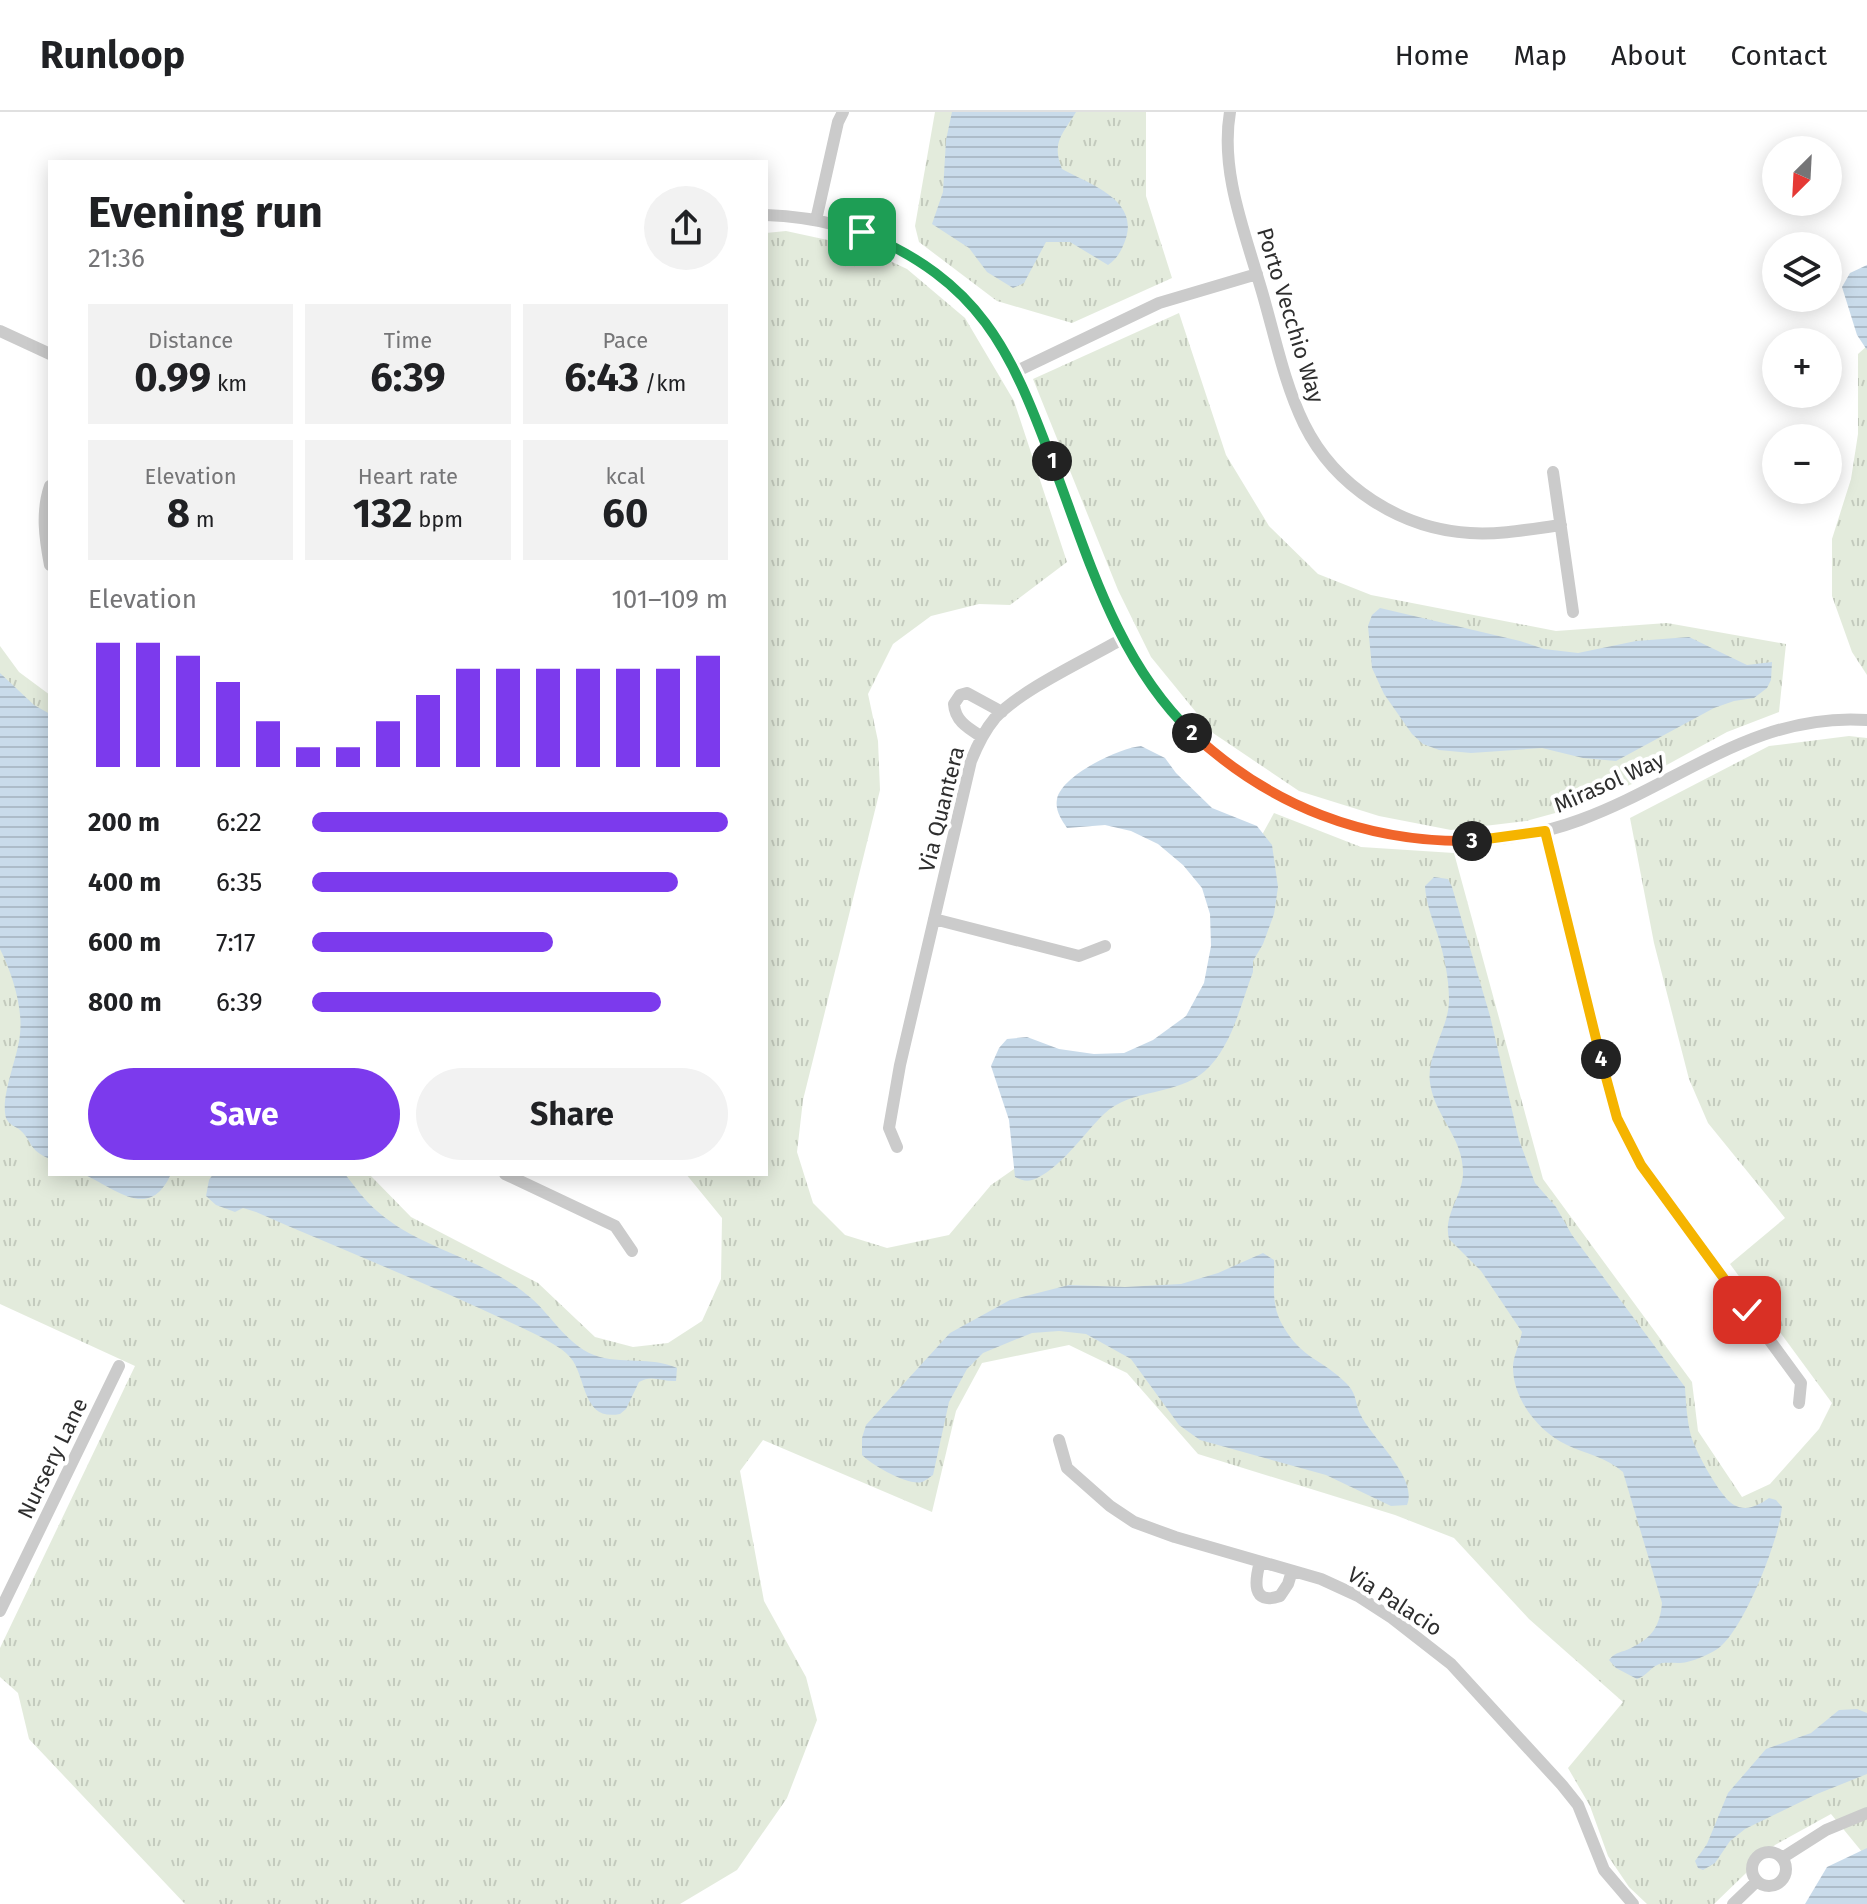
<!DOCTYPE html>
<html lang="en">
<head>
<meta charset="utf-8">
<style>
  :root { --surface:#fff; --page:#f2f2f2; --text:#202124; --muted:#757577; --line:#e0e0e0; --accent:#7c3aed }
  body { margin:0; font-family:"Fira Sans",sans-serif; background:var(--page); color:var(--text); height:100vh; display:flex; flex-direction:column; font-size:30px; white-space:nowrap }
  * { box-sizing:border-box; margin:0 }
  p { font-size:26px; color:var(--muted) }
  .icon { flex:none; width:44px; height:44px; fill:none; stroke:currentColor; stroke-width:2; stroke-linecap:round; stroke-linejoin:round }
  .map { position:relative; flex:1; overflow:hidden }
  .side { position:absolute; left:48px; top:48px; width:720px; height:1016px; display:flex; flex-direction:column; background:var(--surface); border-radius:0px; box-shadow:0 4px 20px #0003 }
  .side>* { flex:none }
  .needle { width:52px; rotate:204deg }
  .buttons { position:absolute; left:1762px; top:24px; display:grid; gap:16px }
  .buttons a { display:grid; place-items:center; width:80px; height:80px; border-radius:50%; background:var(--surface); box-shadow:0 4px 20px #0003; font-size:40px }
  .pin { position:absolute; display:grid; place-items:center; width:68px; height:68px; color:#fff; margin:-34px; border-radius:16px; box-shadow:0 4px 12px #0006 }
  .km { position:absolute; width:40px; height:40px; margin:-20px; border-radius:50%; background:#222; color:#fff; font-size:22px; line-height:40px; text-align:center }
  .round { display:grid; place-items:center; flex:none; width:84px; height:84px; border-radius:42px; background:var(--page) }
  .summary { display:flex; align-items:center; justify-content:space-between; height:136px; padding:0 40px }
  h1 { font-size:44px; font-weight:700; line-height:60px }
  .figures { display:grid; grid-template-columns:repeat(3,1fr); gap:12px; height:136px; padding:8px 40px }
  .figures div { display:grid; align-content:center; border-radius:0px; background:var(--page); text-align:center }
  .figures b { font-size:40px; font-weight:700 }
  .figures small { font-size:22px; font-weight:400 }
  .figures p { font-size:22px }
  .chart { height:224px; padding:16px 40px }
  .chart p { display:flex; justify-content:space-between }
  .chart svg { width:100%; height:144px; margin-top:8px; stroke:var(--accent); stroke-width:6 }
  .primary-button { display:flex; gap:16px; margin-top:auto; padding:16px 40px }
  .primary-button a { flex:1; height:92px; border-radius:48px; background:var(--accent); color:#fff; font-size:32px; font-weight:700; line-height:92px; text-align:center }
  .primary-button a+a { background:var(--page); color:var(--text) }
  ul { padding:0 40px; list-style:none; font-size:26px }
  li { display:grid; grid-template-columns:128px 96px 1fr; align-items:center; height:60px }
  li i { height:20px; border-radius:10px; background:var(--accent) }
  header { display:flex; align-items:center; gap:48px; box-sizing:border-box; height:112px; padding:0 40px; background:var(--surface); border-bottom:2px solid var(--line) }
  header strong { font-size:38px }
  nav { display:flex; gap:44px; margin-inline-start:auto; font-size:28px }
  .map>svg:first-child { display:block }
  .grass { fill:url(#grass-tufts) }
  .water { fill:url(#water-rules) }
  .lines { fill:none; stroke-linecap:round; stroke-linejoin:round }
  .minor { stroke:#cbcbcb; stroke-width:12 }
  .split-1-casing { stroke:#fff; stroke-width:16 }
  .split-2-casing { stroke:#fff; stroke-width:16 }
  .split-3-casing { stroke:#fff; stroke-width:16 }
  .split-4-casing { stroke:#fff; stroke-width:16 }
  .split-5-casing { stroke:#fff; stroke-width:16 }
  .split-1 { stroke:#22a559; stroke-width:10 }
  .split-2 { stroke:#22a559; stroke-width:10 }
  .split-3 { stroke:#f0652b; stroke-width:10 }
  .split-4 { stroke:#f5b400; stroke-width:10 }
  .split-5 { stroke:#f5b400; stroke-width:10 }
  .labels { text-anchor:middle; stroke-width:8; stroke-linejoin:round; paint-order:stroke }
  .street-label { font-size:22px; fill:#2e2e2e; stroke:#fff }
</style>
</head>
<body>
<header>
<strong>Runloop</strong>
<nav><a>Home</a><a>Map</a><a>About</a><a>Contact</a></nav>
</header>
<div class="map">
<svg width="1867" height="1792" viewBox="0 0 1867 1792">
  <defs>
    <pattern id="grass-tufts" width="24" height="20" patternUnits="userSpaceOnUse" patternTransform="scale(2)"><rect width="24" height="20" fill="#e3ebdc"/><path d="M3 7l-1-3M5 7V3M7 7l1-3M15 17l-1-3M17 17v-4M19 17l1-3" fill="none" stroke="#c3cabd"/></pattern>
    <pattern id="water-rules" width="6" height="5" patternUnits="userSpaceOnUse" patternTransform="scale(2)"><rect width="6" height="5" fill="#c9dbea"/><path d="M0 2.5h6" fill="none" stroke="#adbcc9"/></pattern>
  </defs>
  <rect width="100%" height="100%" fill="#fff"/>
  <path class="grass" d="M935,0h211v84l26,82 -100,45 -75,-22 -78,-59 -4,-16z
    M786,119l74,16 47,22 58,49 49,83 53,161 -57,43 -31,-1 -48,12 -38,28 -25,50 10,47 2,49 -77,310 -6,52 16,51 32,32 42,13 62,-13 42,-50 175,-121 61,-94 20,-108 27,-49 87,34 93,6 89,326 149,203 6,49 44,66 28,-13 49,-55 13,-26 -102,-139 55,-46 -77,-95 -19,-44 -35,-136 -24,-125 139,-72 80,-10 18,2v1120l-36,-44 -56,31 -61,59h-67l-18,-17 -21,-31 -18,-50 -22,-38 55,-66 -94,-83 -75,-81 -59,-23 -197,-61 -71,-81 -58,-28 -87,18 -26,48 -24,101 -169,-72 -23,31 24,130 42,76 11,43 -30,78 -50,72 -57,34h-495l-156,-165 -11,-46 -18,-16v-29l135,-282 -135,-62v-658l19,26 31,23v479h319l42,43 127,66 57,54 38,10 35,-4 34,-22 19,-42 1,-61 -36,-44h80v-941z
    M1179,201l47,142 43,71 49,48 53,21 185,36 111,-8 119,21 -7,68 -52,20 -95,52 -62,25 -44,12 -75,9 -72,-14 -80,-25 -86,-58 -62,-76 -33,-67 -85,-211z
    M1867,234v329l-15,-23 -20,-56v-57l19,-60 7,-45v-80z"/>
  <path class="water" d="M952,0h124c-13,22 -25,30 -14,57 27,15 76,30 64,69 -4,12 -8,20 -18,27l-38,-23h-24l-22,41 -11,5 -26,-16 -18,-24 -37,-24 11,-32 3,-52z
    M1867,153v85l-10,-15 -15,-48 8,-14z
    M1380,496l140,33 24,8 34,4 58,-12 53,-4 58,28 25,-3 -1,18 -4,8 -13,10 -20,3 -20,7 -98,53 -33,-3 -41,-10 -71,5 -32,-3 -16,-6 -11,-10 -28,-40 -12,-26 -4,-42 4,-11z
    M0,561l34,32 16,9v445c-23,-10 -16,-16 -30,-29 -5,-4 -11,-5 -14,-12 -6,-22 12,-60 14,-84 3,-27 -8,-61 -20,-85z
    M1141,634l24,12 11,15 36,35 45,18 15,19 6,42 -4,27 -11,30 -10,17v11c-12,31 -21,75 -48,99 -28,25 -74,17 -101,43 -19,18 -46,58 -72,66 -6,2 -11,0 -17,-3l-6,-57 -18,-54 8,-18 8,-9 20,-2 32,12 35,5 30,-1 29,-13 33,-24 18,-33 7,-37 -1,-32 -8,-26 -19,-23 -25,-21 -27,-13 -26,-6 -38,3c-6,-9 -12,-17 -10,-29 5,-24 62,-51 84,-53z
    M1434,765l14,2 4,8 38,129 29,124 16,43 21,24 16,28 113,152c1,17 2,33 6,49 5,16 29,61 43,69 13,7 25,0 35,-7l7,2 6,7c-3,33 -37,119 -62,140 -7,6 -24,13 -33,15 -8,2 -17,0 -25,1 -11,3 -15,13 -25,16l-21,-11 -7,-8c7,-9 13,-7 22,-12 21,-10 29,-22 31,-45l-39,-131c-17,-15 -37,-18 -56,-27 -28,-13 -54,-45 -54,-78 0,-10 7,-24 9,-35l-41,-61 -32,-32c-6,-24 13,-42 14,-65 1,-36 -28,-57 -33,-91 -4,-29 19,-54 19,-83 0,-22 -5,-46 -12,-67 -5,-15 -11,-30 -12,-47z
    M83,1062h88c-22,48 -54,15 -88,0z
    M213,1062h132c10,13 20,27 32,37 43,38 105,47 149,83 24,18 39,50 68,61 27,10 57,1 83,13l-1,13c-14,1 -24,-7 -37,1l-13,27 -6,5c-36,7 -33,-30 -47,-53 -7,-11 -23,-19 -34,-25 -93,-45 -189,-83 -283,-124l-13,-4 -8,4 -19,-7 -10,-9 3,-16z
    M1263,1141l11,7c1,23 -4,44 9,66 19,33 39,33 63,57 9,9 9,15 12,26 8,25 61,67 49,96l-16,1 -65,-31 -126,-35 -21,-15 -48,-66 -45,-25 -27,-3 -27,2 -20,8 -29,12 -16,16 -18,33 -16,73c-3,2 -8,6 -11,7 -14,4 -50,-17 -60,-27v-17l4,-13 84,-92 60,-33 59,-15 56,2 56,-3 37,-11z
    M1857,1597l10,4v61l-50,20 -72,35 -15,12 -15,22 -12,7 -5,-2 -3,-7 12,-17 21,-51 38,-44 45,-16 28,-23z
    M1867,1736v56h-62l22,-37z"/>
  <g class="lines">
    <path class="minor" d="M1230,0c-10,58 14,118 30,173 14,46 23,96 44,139 31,63 97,105 166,109 30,2 61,-4 91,-8
      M766,103c108,3 200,61 251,156l91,238c21,45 46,85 80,121 100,100 258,139 392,90 99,-36 175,-108 287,-100
      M816,108l22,-98 5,-10
      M0,219l50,23
      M1017,259l142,-68 98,-29
      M1553,360l20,140
      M50,374c-9,26 -5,53 0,79
      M982,625c-14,-9 -27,-16 -28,-33l6,-9 7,-2 35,19
      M1545,719l64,263 18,46 14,25 160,218 -2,20
      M934,807l145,37 26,-10
      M897,1035l-8,-19 11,-63 71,-304c6,-15 13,-30 24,-43 27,-29 91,-58 127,-79
      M505,1062l110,52 17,25
      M1059,1328l8,28 43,38 24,16 41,15 146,42 37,17 34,22 59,46 111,121 16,20 26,65 29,34
      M1260,1450c-5,18 -9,44 20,34l8,-12 4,-13
      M0,1499l119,-245
      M1752 1757a17 17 0 1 1 34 0a17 17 0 1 1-34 0Z
      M1782,1746l44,-28 41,-17
      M1733,1792l24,-23"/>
  </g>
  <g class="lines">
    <defs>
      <path id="split-1" d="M862,120c118,50 148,116 190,229"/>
      <path id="split-2" d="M1052,349c36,95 64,199 140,272"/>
      <path id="split-3" d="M1192,621c78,73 174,110 280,108"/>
      <path id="split-4" d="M1472,729l73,-10 56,228"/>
      <path id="split-5" d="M1601,947l16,59 24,47 106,145"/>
    </defs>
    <use href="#split-1" class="split-1-casing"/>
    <use href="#split-2" class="split-2-casing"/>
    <use href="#split-3" class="split-3-casing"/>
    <use href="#split-4" class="split-4-casing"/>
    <use href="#split-5" class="split-5-casing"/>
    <use href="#split-1" class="split-1"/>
    <use href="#split-2" class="split-2"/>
    <use href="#split-3" class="split-3"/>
    <use href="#split-4" class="split-4"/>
    <use href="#split-5" class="split-5"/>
  </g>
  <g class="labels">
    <g class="street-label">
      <text transform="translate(1291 203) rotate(73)" y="8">Porto Vecchio Way</text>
      <text transform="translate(1609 670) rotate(-24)" y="8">Mirasol Way</text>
      <text transform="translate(941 697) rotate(-76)" y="8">Via Quantera</text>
      <text transform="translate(52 1346) rotate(-64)" y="8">Nursery Lane</text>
      <text transform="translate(1395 1489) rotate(33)" y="8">Via Palacio</text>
    </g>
  </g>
</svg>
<div class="buttons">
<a><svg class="needle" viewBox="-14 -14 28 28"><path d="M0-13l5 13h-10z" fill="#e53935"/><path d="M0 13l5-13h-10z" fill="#757577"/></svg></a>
<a><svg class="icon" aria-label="layers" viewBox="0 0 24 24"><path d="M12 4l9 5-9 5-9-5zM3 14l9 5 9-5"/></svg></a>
<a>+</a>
<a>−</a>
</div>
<div class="pin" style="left:862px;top:120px;background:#1e9e55"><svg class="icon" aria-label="arrive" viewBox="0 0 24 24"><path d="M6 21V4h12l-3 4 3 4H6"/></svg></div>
<div class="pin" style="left:1747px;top:1198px;background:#d93025"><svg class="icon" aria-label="check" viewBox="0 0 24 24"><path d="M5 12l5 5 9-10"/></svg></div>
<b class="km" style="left:1052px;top:349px">1</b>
<b class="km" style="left:1192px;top:621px">2</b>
<b class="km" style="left:1472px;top:729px">3</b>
<b class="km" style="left:1601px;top:947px">4</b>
<section class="side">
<div class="summary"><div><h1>Evening run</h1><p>21:36</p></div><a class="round"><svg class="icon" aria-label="share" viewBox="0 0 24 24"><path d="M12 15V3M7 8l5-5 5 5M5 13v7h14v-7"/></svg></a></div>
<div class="figures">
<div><p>Distance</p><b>0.99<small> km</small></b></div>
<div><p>Time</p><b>6:39</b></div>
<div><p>Pace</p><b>6:43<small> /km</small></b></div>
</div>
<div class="figures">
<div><p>Elevation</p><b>8<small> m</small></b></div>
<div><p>Heart rate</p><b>132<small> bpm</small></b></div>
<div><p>kcal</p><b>60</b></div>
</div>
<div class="chart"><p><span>Elevation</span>101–109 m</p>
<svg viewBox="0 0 160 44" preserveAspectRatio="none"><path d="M5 44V6M15 44V6M25 44V10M35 44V18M45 44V30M55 44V38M65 44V38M75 44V30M85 44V22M95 44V14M105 44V14M115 44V14M125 44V14M135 44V14M145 44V14M155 44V10"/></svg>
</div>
<ul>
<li><b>200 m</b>6:22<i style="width:100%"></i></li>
<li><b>400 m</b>6:35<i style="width:88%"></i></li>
<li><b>600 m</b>7:17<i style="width:58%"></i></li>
<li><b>800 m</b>6:39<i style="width:84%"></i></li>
</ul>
<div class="primary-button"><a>Save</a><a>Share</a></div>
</section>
</div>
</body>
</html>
